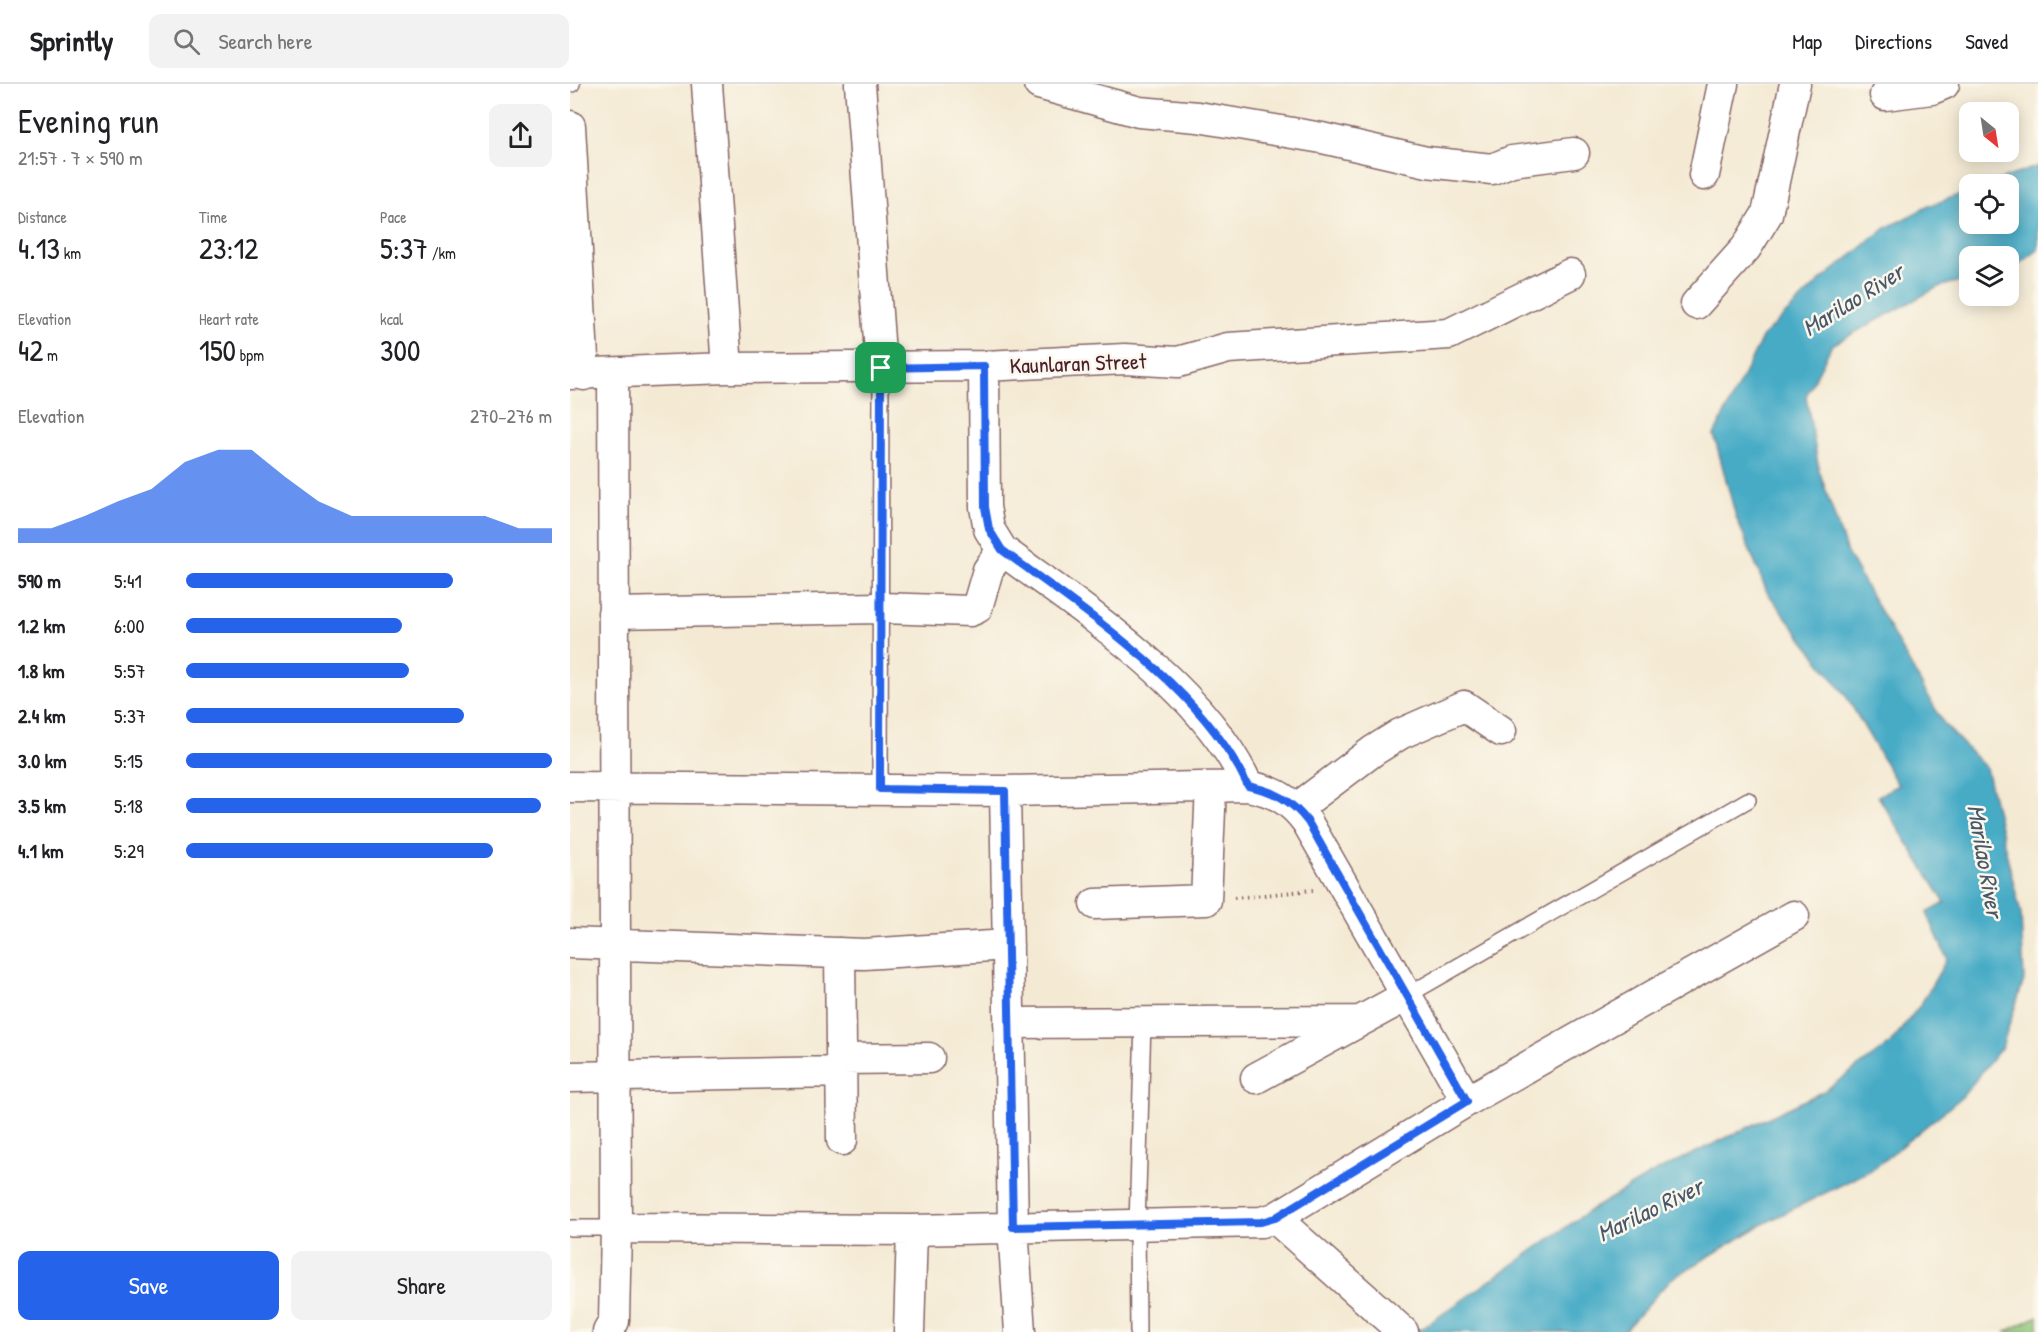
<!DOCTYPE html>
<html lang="en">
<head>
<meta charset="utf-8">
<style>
  :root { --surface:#fff; --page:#f2f2f2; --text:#202124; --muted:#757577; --line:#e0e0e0; --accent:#2563eb }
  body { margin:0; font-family:"Patrick Hand",sans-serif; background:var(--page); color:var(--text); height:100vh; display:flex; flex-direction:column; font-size:22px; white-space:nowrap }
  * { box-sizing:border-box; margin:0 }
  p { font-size:20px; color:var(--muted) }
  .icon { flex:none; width:33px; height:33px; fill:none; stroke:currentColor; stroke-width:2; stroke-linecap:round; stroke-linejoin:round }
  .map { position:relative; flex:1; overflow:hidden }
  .sheet { display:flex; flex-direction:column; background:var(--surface); width:570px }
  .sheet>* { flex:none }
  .needle { width:39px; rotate:150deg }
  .tools { position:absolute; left:1389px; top:18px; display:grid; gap:12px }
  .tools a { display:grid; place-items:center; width:60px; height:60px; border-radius:12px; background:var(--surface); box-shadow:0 3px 15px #0003; font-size:30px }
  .pin { position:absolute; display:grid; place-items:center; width:51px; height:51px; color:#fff; margin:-26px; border-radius:12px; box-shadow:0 3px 9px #0006 }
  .round { display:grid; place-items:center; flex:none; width:63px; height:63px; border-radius:12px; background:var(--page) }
  .summary { display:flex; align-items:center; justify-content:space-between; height:102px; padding:0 18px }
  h1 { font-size:33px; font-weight:600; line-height:45px }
  .stats { display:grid; grid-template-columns:repeat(3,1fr); gap:9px; height:102px; padding:6px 18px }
  .stats div { display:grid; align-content:center }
  .stats b { font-size:30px; font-weight:600 }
  .stats small { font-size:16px; font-weight:400 }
  .stats p { font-size:16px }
  .chart { height:168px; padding:12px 18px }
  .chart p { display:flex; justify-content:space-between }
  .chart svg { width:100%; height:108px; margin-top:6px; fill:var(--accent); opacity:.7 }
  .button { display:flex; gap:12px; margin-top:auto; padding:12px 18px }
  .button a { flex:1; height:69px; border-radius:12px; background:var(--accent); color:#fff; font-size:24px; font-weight:600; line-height:69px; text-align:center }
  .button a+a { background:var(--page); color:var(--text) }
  ul { padding:0 18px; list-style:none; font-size:20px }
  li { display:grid; grid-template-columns:96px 72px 1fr; align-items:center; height:45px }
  li i { height:15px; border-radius:8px; background:var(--accent) }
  header { display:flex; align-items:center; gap:36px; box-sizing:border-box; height:84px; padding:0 30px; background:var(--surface); border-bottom:2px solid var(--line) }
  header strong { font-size:28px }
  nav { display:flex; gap:33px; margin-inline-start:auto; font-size:21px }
  .search { width:420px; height:54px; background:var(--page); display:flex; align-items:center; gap:15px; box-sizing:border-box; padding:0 21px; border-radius:12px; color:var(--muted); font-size:22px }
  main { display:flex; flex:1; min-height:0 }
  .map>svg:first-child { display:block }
  .green { fill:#8cc579; stroke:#6b7252; stroke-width:1.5 }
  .water { fill:#46abc6; stroke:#486578; stroke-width:1.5 }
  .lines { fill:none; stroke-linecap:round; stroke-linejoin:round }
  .lane-casing { stroke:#866666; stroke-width:18 }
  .street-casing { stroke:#866666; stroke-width:33 }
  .path { stroke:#866666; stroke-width:4; stroke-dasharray:1.5 4.5; stroke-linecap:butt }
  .lane { stroke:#fff; stroke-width:15 }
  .street { stroke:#fff; stroke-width:30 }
  .route-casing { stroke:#fff; stroke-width:12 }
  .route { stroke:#2563eb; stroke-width:8 }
  .labels { text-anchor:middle; stroke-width:5; stroke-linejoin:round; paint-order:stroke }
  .street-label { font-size:22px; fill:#4a1f2b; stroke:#fbf7ec }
  .water-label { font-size:24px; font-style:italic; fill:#485769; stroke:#fbf7ec }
</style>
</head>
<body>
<header>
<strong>Sprintly</strong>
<div class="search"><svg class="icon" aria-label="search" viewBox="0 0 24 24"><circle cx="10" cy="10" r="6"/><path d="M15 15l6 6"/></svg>Search here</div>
<nav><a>Map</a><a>Directions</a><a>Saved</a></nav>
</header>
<main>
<section class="sheet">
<div class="summary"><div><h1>Evening run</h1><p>21:57 · 7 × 590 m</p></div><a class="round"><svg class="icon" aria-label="share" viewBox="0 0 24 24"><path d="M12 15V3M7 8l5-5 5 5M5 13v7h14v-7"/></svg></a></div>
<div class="stats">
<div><p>Distance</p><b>4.13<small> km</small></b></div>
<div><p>Time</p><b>23:12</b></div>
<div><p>Pace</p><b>5:37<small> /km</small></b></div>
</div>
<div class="stats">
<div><p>Elevation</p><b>42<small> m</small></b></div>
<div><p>Heart rate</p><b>150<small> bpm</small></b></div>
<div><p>kcal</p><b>300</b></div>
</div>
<div class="chart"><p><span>Elevation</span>270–276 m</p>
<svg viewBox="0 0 160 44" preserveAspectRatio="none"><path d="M0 44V38L10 38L20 33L30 27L40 22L50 11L60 6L70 6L80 17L90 27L100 33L110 33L120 33L130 33L140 33L150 38L160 38V44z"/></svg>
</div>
<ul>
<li><b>590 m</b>5:41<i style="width:73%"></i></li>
<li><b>1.2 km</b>6:00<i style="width:59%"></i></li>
<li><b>1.8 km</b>5:57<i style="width:61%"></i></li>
<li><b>2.4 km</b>5:37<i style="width:76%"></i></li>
<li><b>3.0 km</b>5:15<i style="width:100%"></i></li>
<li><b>3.5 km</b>5:18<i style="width:97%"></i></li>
<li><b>4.1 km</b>5:29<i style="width:84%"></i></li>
</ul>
<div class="button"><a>Save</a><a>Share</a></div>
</section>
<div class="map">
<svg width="1468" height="1248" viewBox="0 0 1468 1248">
  <rect width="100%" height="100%" fill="#fbf7ec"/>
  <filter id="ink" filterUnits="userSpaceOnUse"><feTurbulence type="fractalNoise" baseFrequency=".0167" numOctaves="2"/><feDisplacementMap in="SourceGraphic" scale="12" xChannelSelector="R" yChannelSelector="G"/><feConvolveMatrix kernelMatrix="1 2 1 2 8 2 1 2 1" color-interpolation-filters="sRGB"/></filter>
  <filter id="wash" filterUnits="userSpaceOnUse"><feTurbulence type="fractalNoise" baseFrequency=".008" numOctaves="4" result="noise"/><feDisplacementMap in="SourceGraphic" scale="24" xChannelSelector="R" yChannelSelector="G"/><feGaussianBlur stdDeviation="1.35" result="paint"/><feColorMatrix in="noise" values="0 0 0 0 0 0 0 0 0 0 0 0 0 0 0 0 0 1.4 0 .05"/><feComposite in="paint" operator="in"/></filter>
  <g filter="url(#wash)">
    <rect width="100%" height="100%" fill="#f4ead4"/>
    <path class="green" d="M1468,1232v16h-33z"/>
    <path class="water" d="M1468,82v84l-22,17 -7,2 -1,-13h-38l-1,23 -31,8 -106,58 -26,51 13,74 28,83 97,171 42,44 35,146 3,66 -22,67 -40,50 -89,72 -108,54 -94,56 -48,53h-206l172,-121 68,-40 167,-80 65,-46 32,-41 26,-45 -20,-46 18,-10 -67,-107 20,-11 -52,-89 -79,-104 -31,-75 -22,-82 49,-99 58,-56 65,-52 43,-22 40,-15 1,33h38v-40h-20z"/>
  </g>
  <g filter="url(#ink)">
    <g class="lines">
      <defs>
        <path id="lane" d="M0,0h2
          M310,705l1,-422
          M838,911l340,-195
          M0,1144h46
          M568,1248l-1,-107 6,-204"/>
        <path id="street" d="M137,0l20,284
          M290,0l21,283
          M469,0l100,28 59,5 124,21 105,24 65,7 20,-8 62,-8
          M1315,11l47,-6 12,-5
          M0,42l14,249
          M1134,91l19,-91
          M1126,220l50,-56 21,-34 28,-130
          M414,282l1,141 4,22 13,21c85,63 201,137 246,236
          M0,290l157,-6 257,-2 141,-7 53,3 50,-14 221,-14 121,-60
          M43,529l268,-5 89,3 7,-3 11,-38 14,-20
          M0,703l435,4 243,-5c26,5 43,14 59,36l160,279
          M435,707l8,436 7,105
          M727,724l76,-57 27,-17 64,-28 37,25
          M525,820l111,-4 5,-113
          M0,859l294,11 144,-9
          M270,869l2,187
          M439,939l350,-2
          M272,975l87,-1
          M0,993l271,-5
          M686,994l152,-83
          M705,1134l128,114
          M46,1144l296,2 349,-8 14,-4 192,-117 327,-185
          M38,1248l6,-11 2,-93 -3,-854
          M339,1248l3,-102"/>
      </defs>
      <use href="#lane" class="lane-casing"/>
      <use href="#street" class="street-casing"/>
      <path class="path" d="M664,814l79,-8"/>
      <use href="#lane" class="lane"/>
      <use href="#street" class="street"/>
    </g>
  </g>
  <g class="lines" filter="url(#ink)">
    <defs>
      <path id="route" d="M414,282l1,141 4,22 13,21c85,63 201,138 246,236 26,5 43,14 60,36l159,279 -192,117 -14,4 -248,5 -8,-436 -125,-2 1,-421z"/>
    </defs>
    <use href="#route" class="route-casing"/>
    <use href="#route" class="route"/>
  </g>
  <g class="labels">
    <g class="street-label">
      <text transform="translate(508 279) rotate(-2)" y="8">Kaunlaran Street</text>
    </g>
    <g class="water-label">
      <text transform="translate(1283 216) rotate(-32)" y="8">Marilao River</text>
      <text transform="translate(1415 777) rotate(80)" y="8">Marilao River</text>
      <text transform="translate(1080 1126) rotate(-26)" y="8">Marilao River</text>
    </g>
  </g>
</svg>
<div class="tools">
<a><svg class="needle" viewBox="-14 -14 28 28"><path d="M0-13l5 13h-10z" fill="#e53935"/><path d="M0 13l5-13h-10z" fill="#757577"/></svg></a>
<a><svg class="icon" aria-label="locate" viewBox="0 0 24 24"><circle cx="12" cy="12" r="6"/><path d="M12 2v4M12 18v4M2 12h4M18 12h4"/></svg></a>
<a><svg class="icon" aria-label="layers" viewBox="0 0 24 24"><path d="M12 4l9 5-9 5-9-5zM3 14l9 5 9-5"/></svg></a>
</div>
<div class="pin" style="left:311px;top:284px;background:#1e9e55"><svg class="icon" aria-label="arrive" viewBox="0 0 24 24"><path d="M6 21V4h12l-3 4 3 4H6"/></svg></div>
</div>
</main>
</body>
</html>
